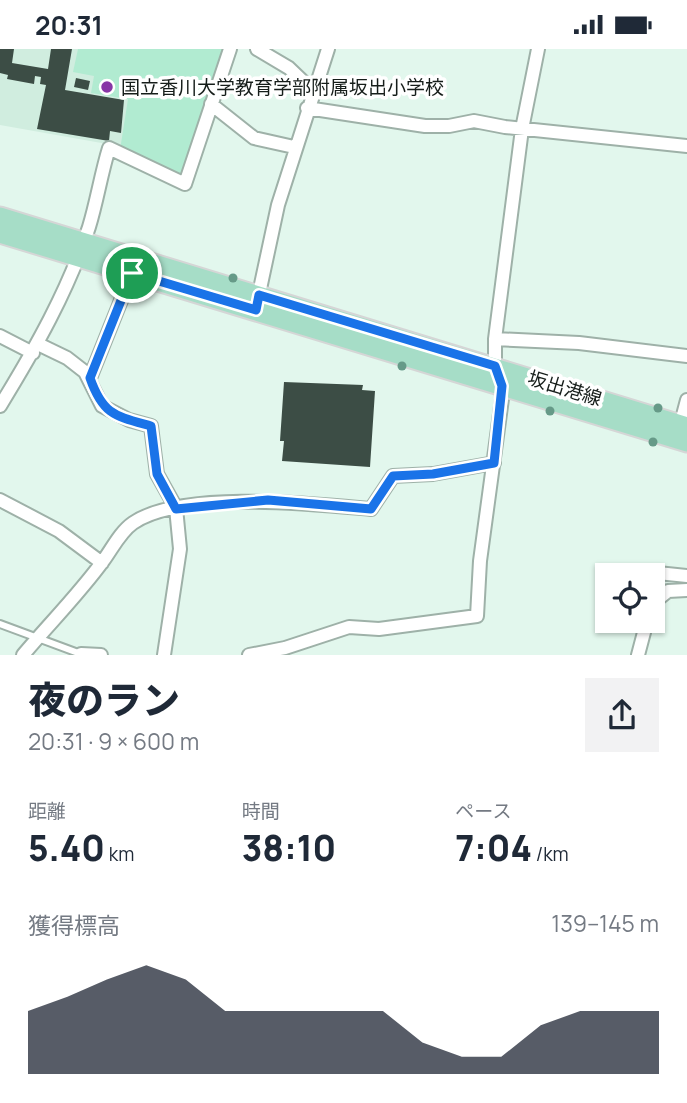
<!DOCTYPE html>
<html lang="ja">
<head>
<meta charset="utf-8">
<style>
  :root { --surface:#fff; --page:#f2f2f3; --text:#1f2937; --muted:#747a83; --accent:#111827 }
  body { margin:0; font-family:Manrope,"Noto Sans JP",sans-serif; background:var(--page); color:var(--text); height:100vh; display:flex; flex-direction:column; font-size:26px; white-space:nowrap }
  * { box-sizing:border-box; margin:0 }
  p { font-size:23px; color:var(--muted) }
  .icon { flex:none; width:38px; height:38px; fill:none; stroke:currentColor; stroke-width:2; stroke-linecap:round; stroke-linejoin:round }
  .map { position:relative; height:606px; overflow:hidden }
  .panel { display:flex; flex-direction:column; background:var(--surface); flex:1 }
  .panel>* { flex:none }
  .tools { position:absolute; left:595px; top:514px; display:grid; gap:14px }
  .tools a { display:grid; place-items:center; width:70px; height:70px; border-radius:0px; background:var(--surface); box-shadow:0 2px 5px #0004; font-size:35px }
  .pin { position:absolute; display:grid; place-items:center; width:60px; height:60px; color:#fff; margin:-30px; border:4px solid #fff; border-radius:50%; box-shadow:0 2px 7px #0007 }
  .round { display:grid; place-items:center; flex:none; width:74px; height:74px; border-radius:0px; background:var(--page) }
  .headline { display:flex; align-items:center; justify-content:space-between; height:119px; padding:0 28px }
  h1 { font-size:38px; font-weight:800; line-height:52px }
  .figures { display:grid; grid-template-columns:repeat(3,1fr); gap:10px; height:119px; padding:7px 28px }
  .figures div { display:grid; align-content:center }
  .figures b { font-size:35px; font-weight:800 }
  .figures small { font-size:19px; font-weight:400 }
  .figures p { font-size:19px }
  .chart { height:196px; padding:14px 28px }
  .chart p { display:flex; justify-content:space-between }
  .chart svg { width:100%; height:126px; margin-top:7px; fill:var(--accent); opacity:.7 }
  .status { display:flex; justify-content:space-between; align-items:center; height:49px; padding:0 35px; background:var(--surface); direction:ltr }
  .status svg { height:19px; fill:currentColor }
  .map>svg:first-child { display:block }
  .built { fill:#d0eddf }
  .green { fill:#b1ebd1 }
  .building { fill:#3c4d45 }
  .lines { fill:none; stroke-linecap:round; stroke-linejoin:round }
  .lane-casing { stroke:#9eb1a8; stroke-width:10 }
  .street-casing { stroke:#9eb1a8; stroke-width:16 }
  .primary-casing { stroke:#d5d6d6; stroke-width:23 }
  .lane { stroke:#fff; stroke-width:6 }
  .street { stroke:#fff; stroke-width:12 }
  .primary { stroke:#a6ddc7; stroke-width:19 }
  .tree { fill:#669a88 }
  .route-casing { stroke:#fff; stroke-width:14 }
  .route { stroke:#1a73e8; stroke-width:9 }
  .poi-dot { fill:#8736a6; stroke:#fff; stroke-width:2.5 }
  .labels { text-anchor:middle; stroke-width:7; stroke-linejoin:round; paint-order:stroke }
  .poi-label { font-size:19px; fill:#161d1a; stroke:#fff; text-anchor:start }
  .street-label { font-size:19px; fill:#161d1a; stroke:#fff }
</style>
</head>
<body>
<div class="status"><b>20:31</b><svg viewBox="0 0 49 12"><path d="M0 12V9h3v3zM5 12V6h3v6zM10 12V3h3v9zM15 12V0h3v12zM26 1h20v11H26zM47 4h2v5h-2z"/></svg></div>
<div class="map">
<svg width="687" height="606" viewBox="0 0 687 606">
  <rect width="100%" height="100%" fill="#e2f7ed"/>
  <path class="built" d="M0,0h226l-42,127 -77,-32 -107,-19z"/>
  <path class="green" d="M78,0h148l-42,127 -4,3 -60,-29 8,-51 -37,-6 3,-17 -21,-4z"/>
  <path class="building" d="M0,0h14l-2,14 36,6 3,-20h21l-7,41 59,10 -3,33 -11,-2 -1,10 -72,-12 9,-44 -6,-1 1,-7 -6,-1 -1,8 -27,-5 1,-4 -8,-2z
    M76,29l14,3 -2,9 -14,-3z
    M284,333l79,3 -1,5 13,1 -5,76 -88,-6 2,-20h-4z"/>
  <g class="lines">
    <defs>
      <path id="lane" d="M0,575l81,30"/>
      <path id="street" d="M257,0l32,19 24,23
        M211,55l43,34 40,9
        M307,59l118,18h24l25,-5 31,6 182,19
        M257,254l21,-98 50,-156
        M0,287l33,17
        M495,290l84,4 108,13
        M38,295l29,14 18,14 17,34 27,14 22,6 6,48 19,34 4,41 -16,106
        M90,329l42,-105
        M0,357c35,-57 68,-115 89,-179 8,-26 12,-53 20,-79l76,36 45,-135
        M679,381l8,-30
        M0,451l59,31 43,32
        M637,527l11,-4 39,4
        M653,554l15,-12 19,-1
        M81,605l20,1
        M23,606c26,-31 56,-61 80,-94 9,-12 17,-29 30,-38 48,-33 181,-19 238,-14l22,-33 40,-2 61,-11
        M249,606l36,-7 64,-21 30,2 98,-13 3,-55 22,-162v-13l-7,-20v-27l27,-210 16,-80
        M638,606l9,-34"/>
      <path id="primary" d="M0,168l687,210
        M0,184l687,209"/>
    </defs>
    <use href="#lane" class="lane-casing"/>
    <use href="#street" class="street-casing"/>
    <use href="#primary" class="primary-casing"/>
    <use href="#lane" class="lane"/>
    <use href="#street" class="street"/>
    <use href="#primary" class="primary"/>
  </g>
  <g class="tree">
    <circle cx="233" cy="229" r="4.5"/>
    <circle cx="402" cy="317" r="4.5"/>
    <circle cx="658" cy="359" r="4.5"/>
    <circle cx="550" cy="362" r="4.5"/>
    <circle cx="653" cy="393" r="4.5"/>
  </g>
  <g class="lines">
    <defs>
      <path id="route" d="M132,224l124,37 3,-15 236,71 7,20 -8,77 -61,11 -40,2 -22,33 -103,-9 -92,9 -19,-35 -6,-48c-36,-10 -48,-11 -61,-48z"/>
    </defs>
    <use href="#route" class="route-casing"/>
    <use href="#route" class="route"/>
  </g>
  <circle class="poi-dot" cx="107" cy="38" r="7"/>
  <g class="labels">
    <g class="poi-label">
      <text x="121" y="45">国立香川大学教育学部附属坂出小学校</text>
    </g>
    <g class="street-label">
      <text transform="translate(565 339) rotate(17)" y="7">坂出港線</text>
    </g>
  </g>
</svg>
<div class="tools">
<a><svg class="icon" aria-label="locate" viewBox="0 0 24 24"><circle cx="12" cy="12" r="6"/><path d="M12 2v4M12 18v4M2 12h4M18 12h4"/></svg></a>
</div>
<div class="pin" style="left:132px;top:224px;background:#1e9e55"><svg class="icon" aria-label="arrive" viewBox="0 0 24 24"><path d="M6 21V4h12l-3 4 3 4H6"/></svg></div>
</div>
<section class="panel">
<div class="headline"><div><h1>夜のラン</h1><p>20:31 · 9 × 600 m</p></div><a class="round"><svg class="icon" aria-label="share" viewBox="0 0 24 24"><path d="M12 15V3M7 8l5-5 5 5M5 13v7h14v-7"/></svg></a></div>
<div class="figures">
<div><p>距離</p><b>5.40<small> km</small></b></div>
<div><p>時間</p><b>38:10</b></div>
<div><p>ペース</p><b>7:04<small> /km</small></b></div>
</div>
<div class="chart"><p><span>獲得標高</span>139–145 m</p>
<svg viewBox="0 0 160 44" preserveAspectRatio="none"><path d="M0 44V22L10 17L20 11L30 6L40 11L50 22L60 22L70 22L80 22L90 22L100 33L110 38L120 38L130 27L140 22L150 22L160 22V44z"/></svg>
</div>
</section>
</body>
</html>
